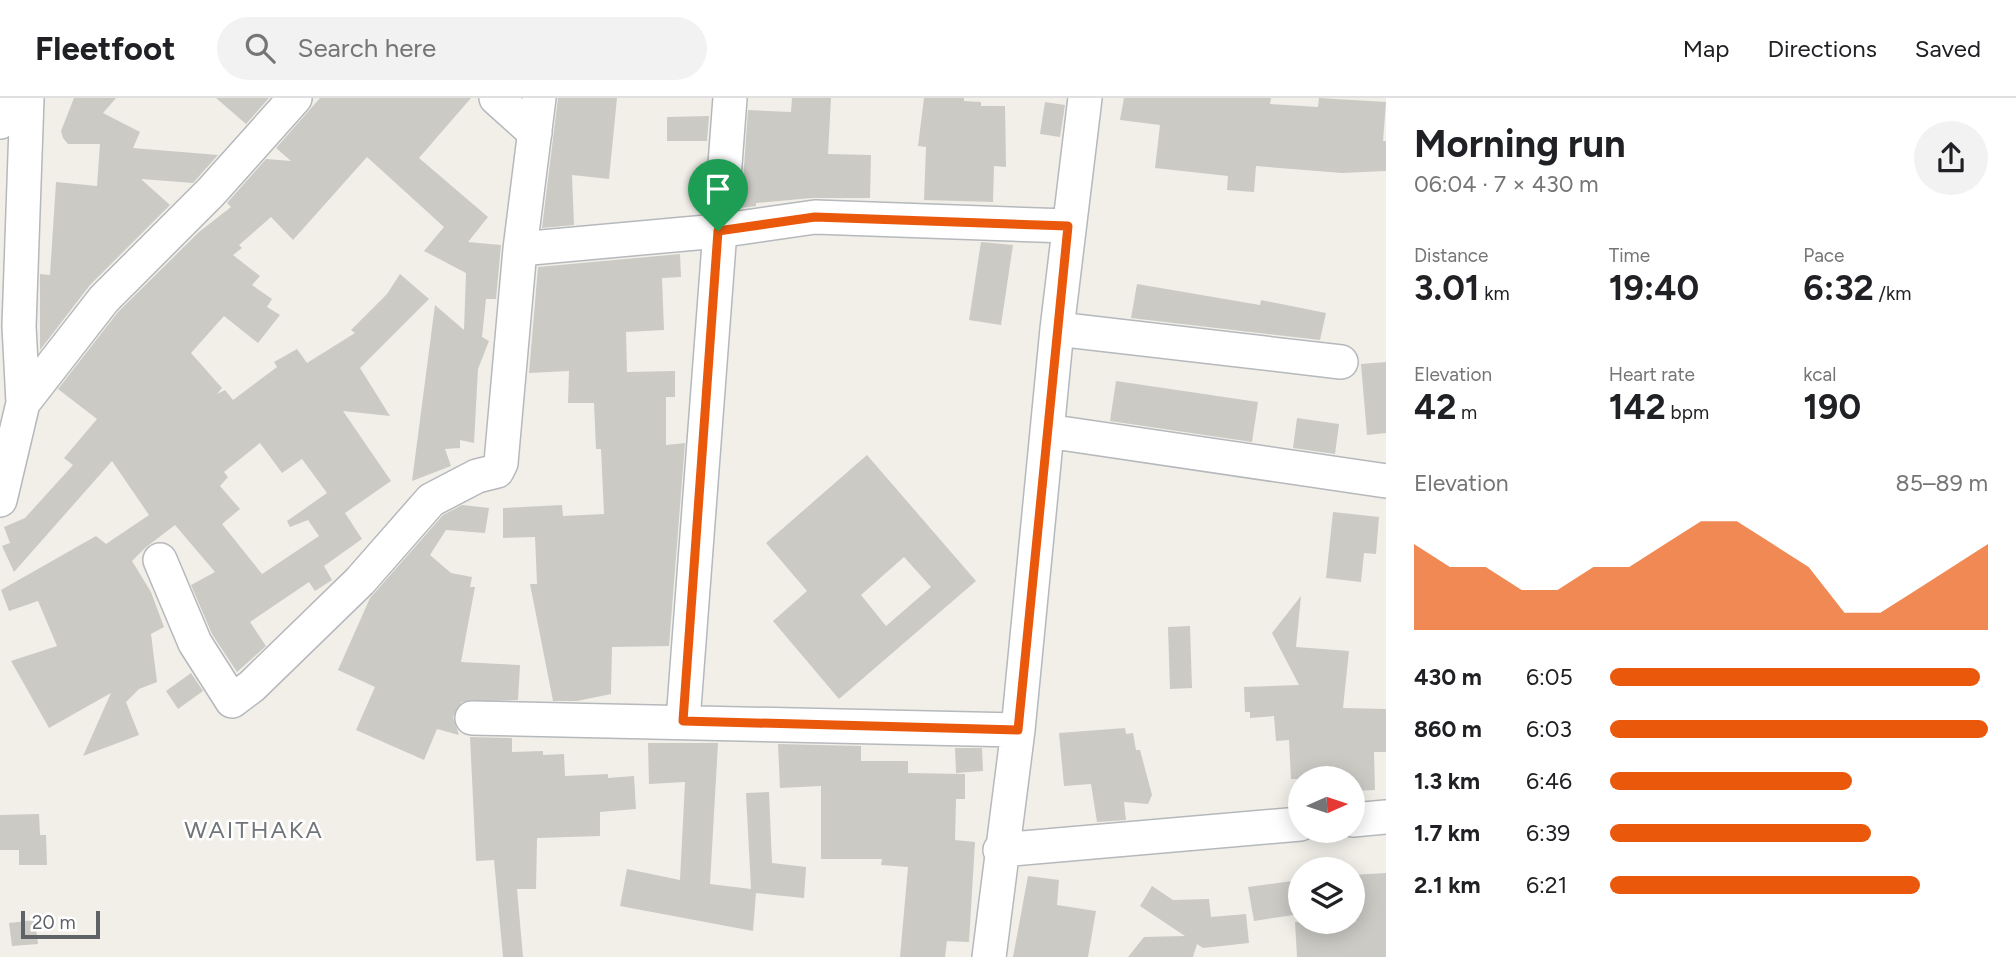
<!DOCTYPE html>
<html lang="en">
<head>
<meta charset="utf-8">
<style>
  :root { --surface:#fff; --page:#f2f2f2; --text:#202124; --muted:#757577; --line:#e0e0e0; --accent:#ea580c }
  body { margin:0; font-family:Figtree,sans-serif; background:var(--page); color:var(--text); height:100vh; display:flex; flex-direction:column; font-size:26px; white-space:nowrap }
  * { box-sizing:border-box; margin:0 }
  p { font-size:23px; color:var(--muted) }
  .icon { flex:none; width:38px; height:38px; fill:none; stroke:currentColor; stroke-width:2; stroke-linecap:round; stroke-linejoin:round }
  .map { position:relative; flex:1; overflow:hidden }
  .panel { display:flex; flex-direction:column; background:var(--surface); width:630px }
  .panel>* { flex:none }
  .needle { width:46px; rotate:87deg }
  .fabs { position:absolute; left:1288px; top:668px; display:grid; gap:14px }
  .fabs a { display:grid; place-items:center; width:77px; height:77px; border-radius:50%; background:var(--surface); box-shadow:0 4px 18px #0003; font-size:35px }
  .scale { position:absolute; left:21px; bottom:18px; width:79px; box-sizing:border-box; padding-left:7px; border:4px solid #5f6368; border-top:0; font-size:19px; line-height:24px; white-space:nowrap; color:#5f6368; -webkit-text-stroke:5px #fff; paint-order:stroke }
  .pin { position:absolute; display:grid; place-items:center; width:60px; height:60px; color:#fff; margin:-72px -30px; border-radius:50% 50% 50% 0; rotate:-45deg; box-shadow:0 0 7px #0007 }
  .pin .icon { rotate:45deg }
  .round { display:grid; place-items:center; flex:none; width:74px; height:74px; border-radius:37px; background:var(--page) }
  .summary { display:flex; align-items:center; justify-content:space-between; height:119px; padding:0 28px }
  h1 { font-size:38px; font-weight:700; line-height:52px }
  .stats { display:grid; grid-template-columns:repeat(3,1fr); gap:10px; height:119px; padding:7px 28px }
  .stats div { display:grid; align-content:center }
  .stats b { font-size:35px; font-weight:700 }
  .stats small { font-size:19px; font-weight:400 }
  .stats p { font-size:19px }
  .chart { height:196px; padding:14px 28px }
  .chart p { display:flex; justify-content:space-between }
  .chart svg { width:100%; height:126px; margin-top:7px; fill:var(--accent); opacity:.7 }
  ul { padding:0 28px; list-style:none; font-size:23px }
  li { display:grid; grid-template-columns:112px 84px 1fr; align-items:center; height:52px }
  li i { height:18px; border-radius:9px; background:var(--accent) }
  header { display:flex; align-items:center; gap:42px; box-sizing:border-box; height:98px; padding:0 35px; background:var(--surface); border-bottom:2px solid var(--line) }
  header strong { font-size:33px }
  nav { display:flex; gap:38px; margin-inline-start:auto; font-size:24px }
  .search { width:490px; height:63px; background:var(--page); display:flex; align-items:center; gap:18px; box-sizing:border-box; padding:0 24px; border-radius:38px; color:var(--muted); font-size:26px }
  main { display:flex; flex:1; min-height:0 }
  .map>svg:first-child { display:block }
  .building { fill:#cccac5; fill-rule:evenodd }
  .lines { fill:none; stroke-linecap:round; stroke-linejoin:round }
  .minor-casing { stroke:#b5b8bc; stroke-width:36 }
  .minor { stroke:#fff; stroke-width:33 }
  .route-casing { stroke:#fff; stroke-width:14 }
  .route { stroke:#ea580c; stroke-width:9 }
  .labels { text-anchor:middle; stroke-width:5; stroke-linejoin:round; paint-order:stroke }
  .quarter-label { font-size:24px; letter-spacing:2px; fill:#70757a; stroke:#fff }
</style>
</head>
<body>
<header>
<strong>Fleetfoot</strong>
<div class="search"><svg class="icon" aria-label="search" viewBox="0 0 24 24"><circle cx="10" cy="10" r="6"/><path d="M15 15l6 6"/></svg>Search here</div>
<nav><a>Map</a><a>Directions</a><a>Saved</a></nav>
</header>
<main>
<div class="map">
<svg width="1386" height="859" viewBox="0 0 1386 859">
  <rect width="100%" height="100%" fill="#f1efe8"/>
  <path class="building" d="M74,0h42l-13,15 37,19 -7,16 85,7 -25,28 -52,-4 29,26 -80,80 -50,65v-76l10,1 6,-93 41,4 3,-42h-32l-5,-6 -2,-7z
    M216,0h53l-23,26z
    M320,0h151l-52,60 69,59 -20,25 33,3 -5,54h-10l-4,38 7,4 -11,28 -4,74 -14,-3v8l-15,1 6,17 -39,15 23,-176 29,25 2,-57 -42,-22 20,-24 -77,-70 -74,83 -22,-23 -32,28 3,3 -9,7 27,21 -8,9 20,14 -5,8 13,8 -22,28 -34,-27 -33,37 31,35 -5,6 8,-4 8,10 44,-33 -3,-5 23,-13 10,14 48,-30 -4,-3 36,-36 13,-20 29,25 -69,69 30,48 -47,-5 48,70 -46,32 17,26 -38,27 8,14 -17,11 -6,-9 -59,40 16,24 -29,26 -25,-38 -21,-49 24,-13 -40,-47 -30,23 -13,13 19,31 13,35 -13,7 6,48 -18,7 -13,13 13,33 -56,21 28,-63 -62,35 -38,-67 46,-15 -19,-45 -29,10 -8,-21 95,-54 10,8 43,-29 -37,-54 -98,111 -12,-26 8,-3 -6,-16 21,-9 48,-53 -9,-7 33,-39 -39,-30 60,-77 81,-80 32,-25 -4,-4 39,-44 25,2 -15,-13zM260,345l22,30 20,-14 25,34 -40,28 3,6 18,-7 11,16 -57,38 -40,-50 18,-15 -20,-23 8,-9 -4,-5z
    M558,0h59l-8,81 -37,-4 2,50 -32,3z
    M792,0h39l-3,56 43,1 -1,43h-58l-56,5v3l-15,2 7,-98 43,2z
    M924,0h40v3l17,1v4h24l1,61 -12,-1 -1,36 -69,-2 2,-53 -8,-1z
    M1124,0h147l-1,6 48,3 1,-9 67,4 -3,39h3v30l-44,2 -86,-7 -2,26 -27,-2 1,-14 -73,-8 5,-43 -40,-5z
    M1045,4l20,3 -5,32 -20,-3z
    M709,18l-2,25h-40v-24z
    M981,144l32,3 -12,80 -32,-5z
    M680,156l1,23 -19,1 2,52 -38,2 1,40 48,-1v26h-9v48l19,-2 -16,203 -57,1 -1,47 -34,7h-24l-23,-117h7l-2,-47 -32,1v-30l59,-3 1,11 41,-2 -3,-65h-5l-2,-46h-26l1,-32 -40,2 9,-106z
    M1137,186l123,21 1,-5 65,13 -6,27 -189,-22z
    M1386,264v71l-19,2 -6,-71z
    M1116,283l142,21 -6,40 -142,-21z
    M1297,320l42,6 -4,30 -42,-6z
    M867,357l109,126 -137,118 -66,-78 34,-30 -41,-48zM904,459l27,30 -45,39 -25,-31z
    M462,407l27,3 -4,25 -39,-3 -16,25 21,18 21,4 -2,10h5l-14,75 59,3 -2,35 -56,2 -9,15 6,18 -22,-6 -13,31 -68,-30 19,-43 -37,-17 32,-72 73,-83z
    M1333,414l46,5 -3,37 -12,-1 -3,29 -35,-4z
    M1301,498l-5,51 53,4 -6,57 43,1v43h-12l1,38 -22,1v-12h-62l-2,-39 -13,1 -2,-25 -24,2v-6h-5l-1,-25 55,-2 -27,-52z
    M1190,528l2,62 -22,1 -2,-62z
    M191,575l12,18 -25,18 -12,-18z
    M1125,630l1,6 7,-1 3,17h4l12,45 -4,9 -24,-2 2,18 -29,2 -6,-38 -27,2 -5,-53z
    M470,639l42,1v14l31,-1v4l21,-1 1,22 43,-2v4l26,-2 2,33 -36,3v24l-63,2 -1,51h-19l6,68h-20l-9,-97 -18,1z
    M648,645h70l-8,141 41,5 -5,-96 23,-1 3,71 34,4 -2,31 -48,-5 -3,38 -133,-25 7,-37 53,11 5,-98 -36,2z
    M778,646l83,2v15h47v12l57,1v25h-9l-1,41 20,2 -6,100 -22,-1 -2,16h-45l8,-90 -27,-2 1,-6h-61v-73l-41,2z
    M955,650h27l1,23 -27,2z
    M39,716l1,21h6l1,30h-28v-15h-19v-35z
    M1386,775v84h-89l-2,-35h61l-3,-47z
    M1028,778l31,4 -2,25 39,6 -8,46h-75z
    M1300,782v34l-46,7 -6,-34z
    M1152,788l21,14 36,-1 2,18 35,-3 3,29 -46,5 -6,-4 -4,13h-65l16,-20 41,-1 -45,-30z
    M35,822l3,24 -26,2 -3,-23z"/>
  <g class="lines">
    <defs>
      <path id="minor" d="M496,0l39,35
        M0,24l19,-24
        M520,151l198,-18 97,-14 253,9
        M1057,231l284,33
        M23,305l81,-104 107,-107 84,-94
        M1047,333l339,50
        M0,402l23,-97 -4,-77 8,-228
        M160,462l35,83 37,58 20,-15 108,-105 71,-81 46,-24 20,-5 4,-8 19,-214 19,-151
        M472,620l546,12
        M683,623l47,-623
        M1353,722l33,-3
        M1000,752l300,-26
        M989,859l29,-227 39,-401 28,-231"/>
    </defs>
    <use href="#minor" class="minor-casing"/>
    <use href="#minor" class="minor"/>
  </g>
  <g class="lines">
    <defs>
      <path id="route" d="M815,119l253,9 -50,504 -335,-9 35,-490z"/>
    </defs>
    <use href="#route" class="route-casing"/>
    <use href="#route" class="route"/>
  </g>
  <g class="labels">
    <g class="quarter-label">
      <text x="254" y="740">WAITHAKA</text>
    </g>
  </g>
</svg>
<div class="fabs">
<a><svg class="needle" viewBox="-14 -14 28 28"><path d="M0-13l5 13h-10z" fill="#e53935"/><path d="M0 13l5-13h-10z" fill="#757577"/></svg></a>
<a><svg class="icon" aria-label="layers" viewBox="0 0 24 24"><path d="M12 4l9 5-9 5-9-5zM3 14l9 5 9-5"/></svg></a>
</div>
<div class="scale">20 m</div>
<div class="pin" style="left:718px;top:133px;background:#1e9e55"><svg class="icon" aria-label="arrive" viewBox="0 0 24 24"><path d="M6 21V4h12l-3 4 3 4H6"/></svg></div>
</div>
<section class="panel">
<div class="summary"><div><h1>Morning run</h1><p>06:04 · 7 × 430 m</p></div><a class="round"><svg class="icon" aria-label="share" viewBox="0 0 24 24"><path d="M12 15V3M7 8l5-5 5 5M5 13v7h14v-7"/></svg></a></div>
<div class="stats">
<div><p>Distance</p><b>3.01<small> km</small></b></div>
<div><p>Time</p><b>19:40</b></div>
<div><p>Pace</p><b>6:32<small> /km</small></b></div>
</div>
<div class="stats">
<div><p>Elevation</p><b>42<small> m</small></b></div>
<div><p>Heart rate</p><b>142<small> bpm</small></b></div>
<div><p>kcal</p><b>190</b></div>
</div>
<div class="chart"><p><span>Elevation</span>85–89 m</p>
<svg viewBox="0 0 160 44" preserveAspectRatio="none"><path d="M0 44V14L10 22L20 22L30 30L40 30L50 22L60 22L70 14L80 6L90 6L100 14L110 22L120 38L130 38L140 30L150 22L160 14V44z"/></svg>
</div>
<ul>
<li><b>430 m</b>6:05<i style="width:98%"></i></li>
<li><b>860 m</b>6:03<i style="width:100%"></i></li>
<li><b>1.3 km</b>6:46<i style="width:64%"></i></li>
<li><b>1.7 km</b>6:39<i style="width:69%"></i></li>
<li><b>2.1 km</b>6:21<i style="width:82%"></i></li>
</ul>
</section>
</main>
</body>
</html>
